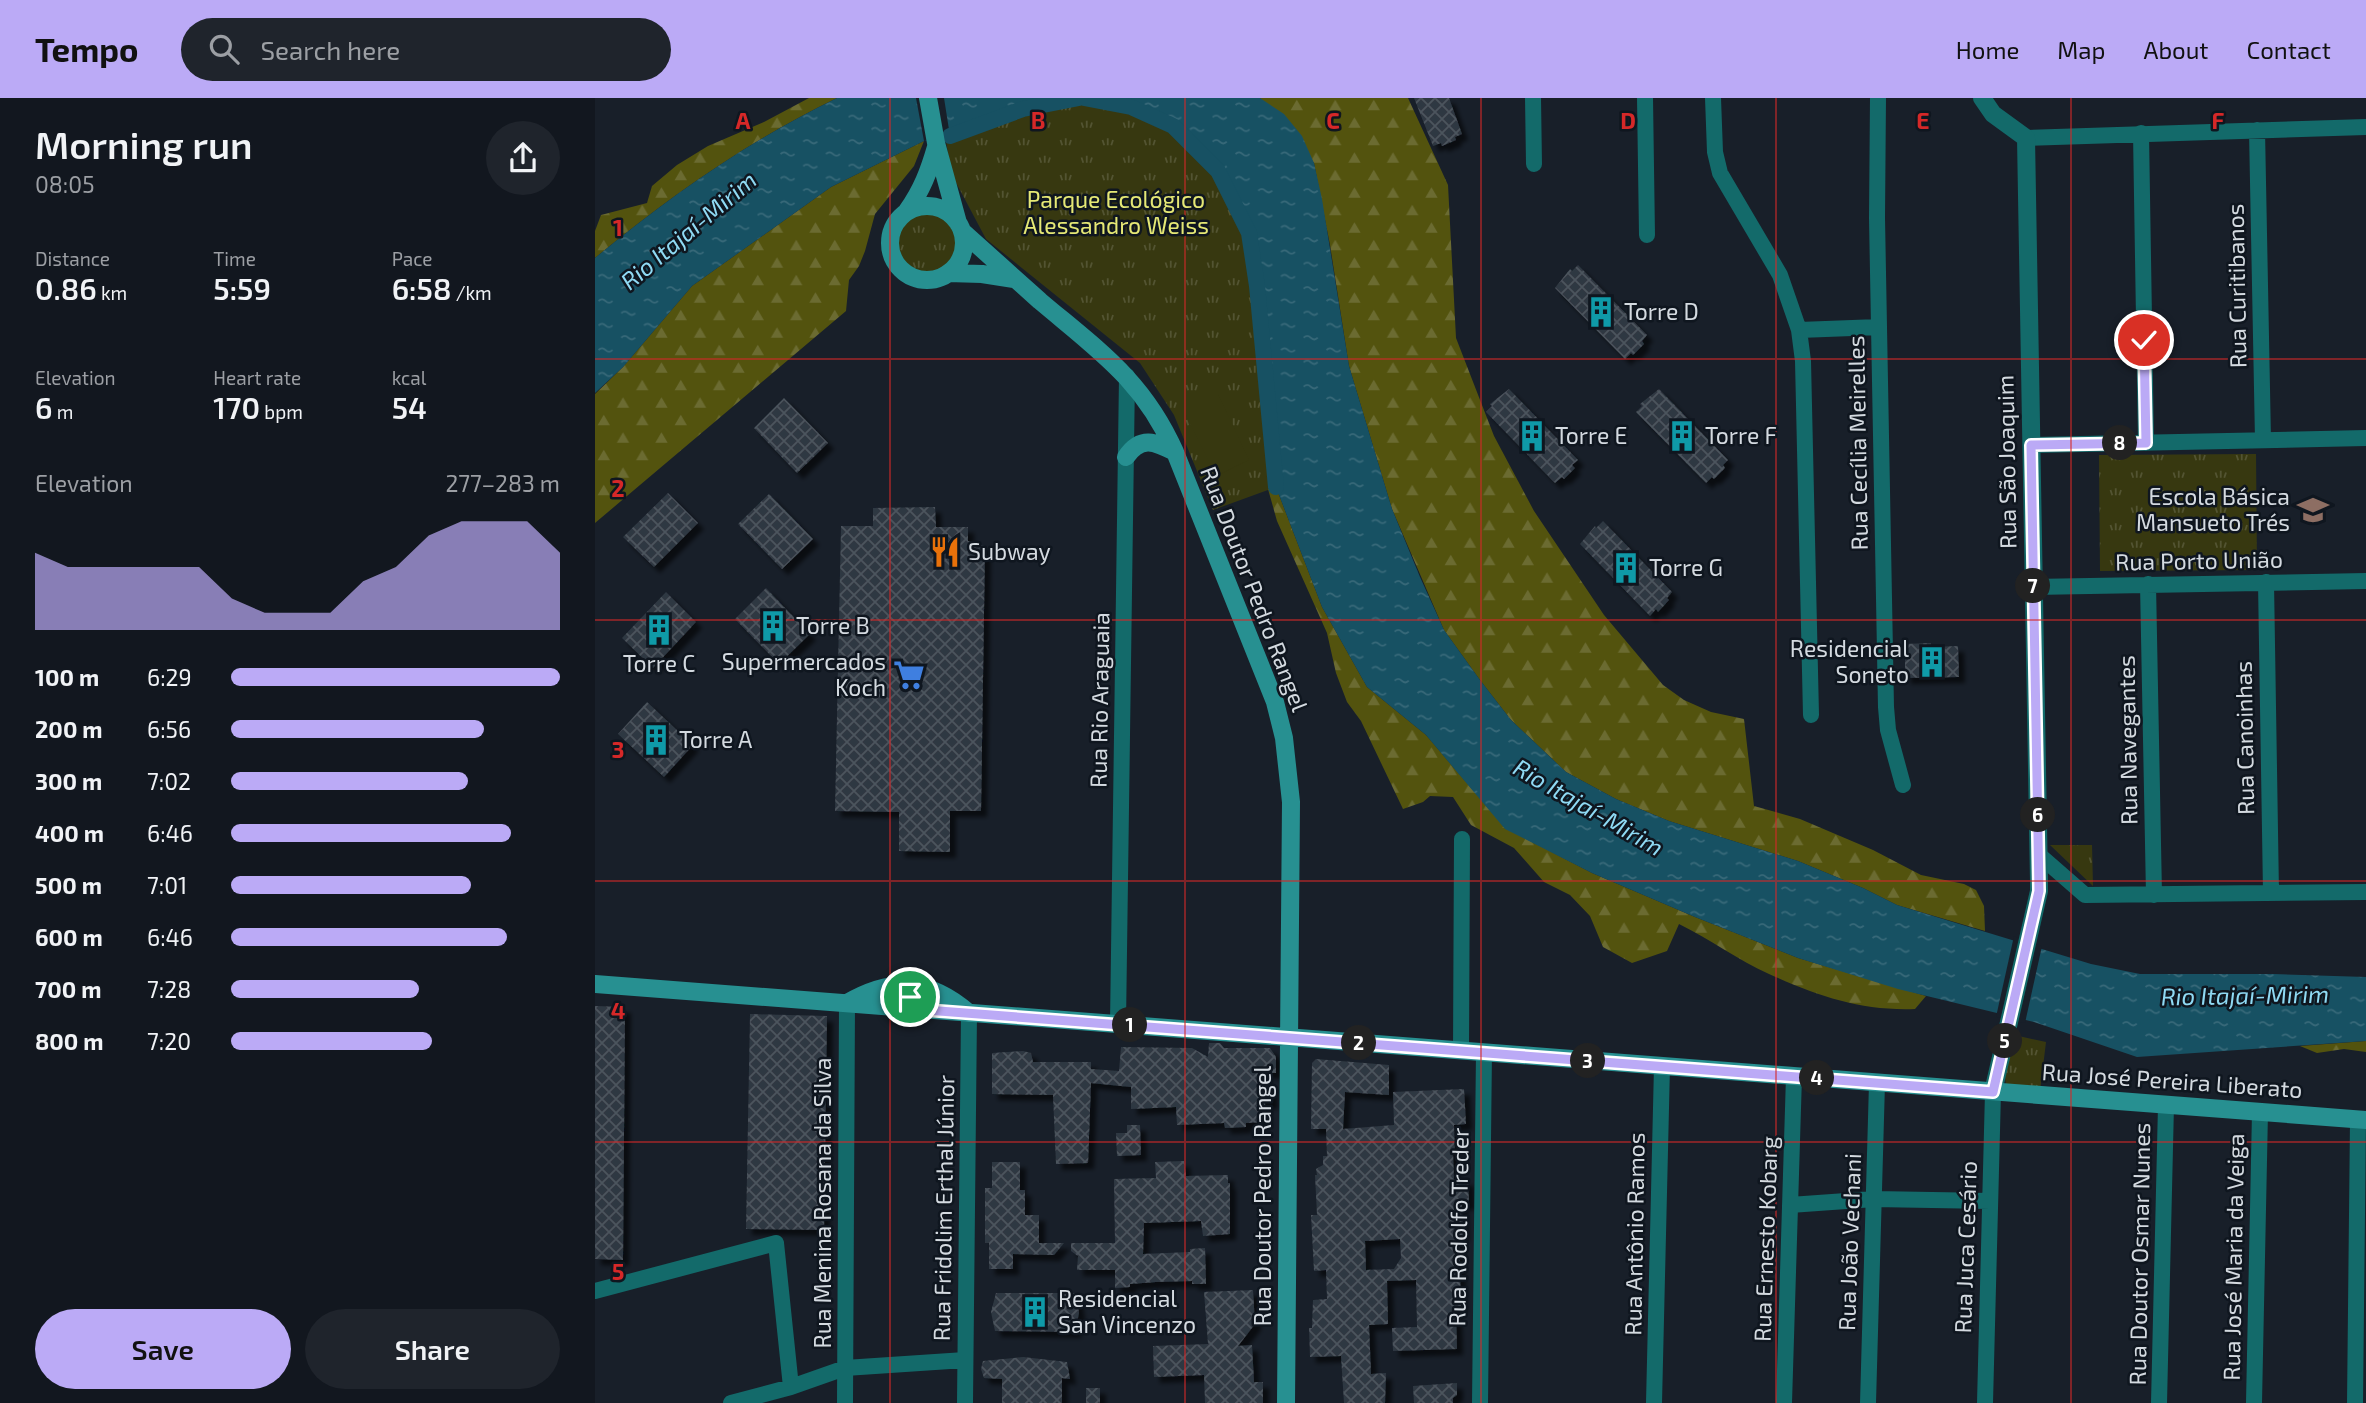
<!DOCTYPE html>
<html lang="en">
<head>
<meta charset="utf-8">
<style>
  :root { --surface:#12171f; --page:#1f242c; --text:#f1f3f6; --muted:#9c9fa4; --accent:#bbaaf6 }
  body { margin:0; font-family:"Exo 2",sans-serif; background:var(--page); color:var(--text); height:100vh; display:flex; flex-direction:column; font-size:26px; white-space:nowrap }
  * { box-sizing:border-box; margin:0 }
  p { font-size:23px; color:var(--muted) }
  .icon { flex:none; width:38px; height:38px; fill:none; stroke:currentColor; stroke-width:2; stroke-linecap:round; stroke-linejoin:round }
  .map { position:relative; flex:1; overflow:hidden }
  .details { display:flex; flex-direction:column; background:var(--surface); width:595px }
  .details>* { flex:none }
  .pin { position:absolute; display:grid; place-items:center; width:60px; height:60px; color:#fff; margin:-30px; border:4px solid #fff; border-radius:50%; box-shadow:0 2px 7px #0007 }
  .km { position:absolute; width:35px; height:35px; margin:-18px; border-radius:50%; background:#222; color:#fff; font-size:19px; line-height:35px; text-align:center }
  .round { display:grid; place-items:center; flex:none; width:74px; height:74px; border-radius:37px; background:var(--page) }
  .overview { display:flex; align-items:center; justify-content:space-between; height:119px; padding:0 35px }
  h1 { font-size:38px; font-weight:600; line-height:52px }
  .stats { display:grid; grid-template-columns:repeat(3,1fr); gap:10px; height:119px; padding:7px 35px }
  .stats div { display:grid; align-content:center }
  .stats b { font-size:30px; font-weight:600 }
  .stats small { font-size:19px; font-weight:400 }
  .stats p { font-size:19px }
  .chart { height:196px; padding:14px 35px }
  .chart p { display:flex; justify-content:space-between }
  .chart svg { width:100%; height:126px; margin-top:7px; fill:var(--accent); opacity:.7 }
  .button { display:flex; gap:14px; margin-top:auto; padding:14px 35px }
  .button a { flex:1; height:80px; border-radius:42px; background:var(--accent); color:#111; font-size:28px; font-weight:600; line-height:80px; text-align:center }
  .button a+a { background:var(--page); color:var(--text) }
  ul { padding:0 35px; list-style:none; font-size:23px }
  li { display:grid; grid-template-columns:112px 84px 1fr; align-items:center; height:52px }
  li i { height:18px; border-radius:9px; background:var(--accent) }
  header { display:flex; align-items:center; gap:42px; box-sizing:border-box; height:98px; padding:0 35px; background:var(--accent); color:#111 }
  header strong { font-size:33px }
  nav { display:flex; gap:38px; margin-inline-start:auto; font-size:24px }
  .search { width:490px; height:63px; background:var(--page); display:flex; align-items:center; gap:18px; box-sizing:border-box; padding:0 24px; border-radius:38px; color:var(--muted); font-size:26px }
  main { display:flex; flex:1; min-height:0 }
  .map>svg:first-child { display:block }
  .grass { fill:url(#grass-tufts) }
  .forest { fill:url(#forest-firs) }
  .pitch { fill:#373810 }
  .water { fill:url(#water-ripples) }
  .pier { fill:#181f29 }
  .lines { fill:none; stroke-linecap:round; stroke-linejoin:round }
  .canal { stroke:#175163; stroke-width:16 }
  .building { fill:url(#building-cross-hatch); fill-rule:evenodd; filter:url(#shadow) }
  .minor { stroke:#136a6a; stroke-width:16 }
  .tertiary { stroke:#136a6a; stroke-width:18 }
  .secondary { stroke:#279091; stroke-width:18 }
  .route-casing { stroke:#fff; stroke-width:14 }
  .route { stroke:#bbaaf6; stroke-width:9 }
  .grid { fill:none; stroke:#d62828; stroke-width:2; stroke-opacity:0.55 }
  .labels { text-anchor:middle; stroke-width:5; stroke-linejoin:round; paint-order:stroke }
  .park-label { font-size:23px; fill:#e5e875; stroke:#0f161f }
  .street-label { font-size:23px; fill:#d4dae0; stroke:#0f161f }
  .poi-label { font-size:23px; fill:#d4dae0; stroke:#0f161f; text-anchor:start }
  .water-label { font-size:24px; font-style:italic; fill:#8fdaf4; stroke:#0f161f }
  .grid-label { font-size:23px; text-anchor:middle; font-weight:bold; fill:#d62828; stroke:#0f161f; stroke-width:5; stroke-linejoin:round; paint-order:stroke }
</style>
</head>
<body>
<header>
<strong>Tempo</strong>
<div class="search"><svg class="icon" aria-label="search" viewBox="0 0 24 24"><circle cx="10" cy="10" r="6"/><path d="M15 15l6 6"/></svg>Search here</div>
<nav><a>Home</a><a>Map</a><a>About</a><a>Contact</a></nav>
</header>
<main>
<section class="details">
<div class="overview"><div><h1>Morning run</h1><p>08:05</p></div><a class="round"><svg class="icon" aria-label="share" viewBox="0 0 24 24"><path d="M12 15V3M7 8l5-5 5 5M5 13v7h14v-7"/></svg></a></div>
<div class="stats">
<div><p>Distance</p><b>0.86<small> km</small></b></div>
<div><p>Time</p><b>5:59</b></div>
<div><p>Pace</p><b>6:58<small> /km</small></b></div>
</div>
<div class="stats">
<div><p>Elevation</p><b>6<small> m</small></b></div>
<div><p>Heart rate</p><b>170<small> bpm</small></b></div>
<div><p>kcal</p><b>54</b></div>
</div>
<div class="chart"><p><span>Elevation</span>277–283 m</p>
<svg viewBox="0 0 160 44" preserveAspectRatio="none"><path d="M0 44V17L10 22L20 22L30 22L40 22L50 22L60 33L70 38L80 38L90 38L100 27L110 22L120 11L130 6L140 6L150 6L160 17V44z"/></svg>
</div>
<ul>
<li><b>100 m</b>6:29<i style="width:100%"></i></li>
<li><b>200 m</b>6:56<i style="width:77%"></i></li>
<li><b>300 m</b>7:02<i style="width:72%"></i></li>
<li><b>400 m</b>6:46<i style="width:85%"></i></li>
<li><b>500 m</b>7:01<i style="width:73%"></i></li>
<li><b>600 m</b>6:46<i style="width:84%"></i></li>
<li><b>700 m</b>7:28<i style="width:57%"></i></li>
<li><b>800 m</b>7:20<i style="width:61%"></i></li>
</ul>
<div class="button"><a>Save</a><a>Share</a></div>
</section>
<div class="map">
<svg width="1771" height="1305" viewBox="0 0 1771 1305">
  <defs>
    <pattern id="grass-tufts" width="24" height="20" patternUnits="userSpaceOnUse" patternTransform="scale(1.75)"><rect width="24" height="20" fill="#373810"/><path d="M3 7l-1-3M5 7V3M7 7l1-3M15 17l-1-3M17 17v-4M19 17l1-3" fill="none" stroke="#535432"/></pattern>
    <pattern id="forest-firs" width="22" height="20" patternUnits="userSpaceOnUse" patternTransform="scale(1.75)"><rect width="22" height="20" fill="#53530e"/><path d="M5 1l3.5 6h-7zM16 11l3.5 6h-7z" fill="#6b6b31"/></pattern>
    <pattern id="water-ripples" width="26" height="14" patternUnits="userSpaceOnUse" patternTransform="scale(1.75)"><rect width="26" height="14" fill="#175163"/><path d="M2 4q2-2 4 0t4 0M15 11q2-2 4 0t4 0" fill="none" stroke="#386979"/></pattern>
    <pattern id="building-cross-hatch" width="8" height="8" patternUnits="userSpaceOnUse" patternTransform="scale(1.75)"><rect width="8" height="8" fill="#2f3842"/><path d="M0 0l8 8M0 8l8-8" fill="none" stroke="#4c545d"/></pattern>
    <filter id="shadow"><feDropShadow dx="6" dy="6" stdDeviation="2" flood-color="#0009"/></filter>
  </defs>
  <rect width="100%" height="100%" fill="#181f29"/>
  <path class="grass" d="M484,0l52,9 42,19 45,45 31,62 8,53 19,201 -63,23 -39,-95 -34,-52 -154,-124 -34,-64 -7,-39 78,-27z
    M301 145a30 30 0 1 1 60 0a30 30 0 1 1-60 0Z
    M1661,356l1,116 -157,1 -1,-116z
    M1455,747h42l1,41z
    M1419,937l32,7 -6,49 -34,-6 -1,-8z"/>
  <path class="forest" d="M214,0h28c-87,42 -168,99 -242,160v-27l6,-16 46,-12 5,-17 25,-21 31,-19 56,-24z
    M665,0h148l40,87 8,153 38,98 40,75 70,104 59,70 21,15 27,12 33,7 10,87 46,13 73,31 48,25 43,9 12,6 8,16 1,25 -88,-26 -34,-17 -65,-27 -129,-40 -53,-22 -50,-27 -55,-52 -31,-40 -36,-50 -52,-121 -43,-143 -19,-121 -16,-82z
    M329,43l-10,25 -39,48 -10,37 -6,15 -10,14 -3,31 -251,212v-129l28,-27 69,-81 139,-99z
    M681,389l46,120 45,80 59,48 79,93 87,45 103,44 103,41 128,38 -11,13c-54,2 -97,-13 -146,-35 -31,-14 -59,-35 -90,-50l-12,27 -35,12 -29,-16 -13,-31 -20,-21 -26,-13 -30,-34 -43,-23 -18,-28 -23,-1 -7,6 -20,7 -42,-88 -14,-19 -11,-29 -9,-40 -50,-112 -9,-32z
    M1771,943v11l-22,-3 -27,4 -17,-7z"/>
  <path class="pitch" d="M623,296l31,66 -33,16 -32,-65z"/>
  <path class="water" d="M242,0h242l-56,11 -73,27 -26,5 -93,46 -139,99 -69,81 -28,26v-135c74,-61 155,-118 242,-160z
    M489,0h176l24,16 18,22 12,27 8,36 27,167 43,143 28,68 24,53 36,50 31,40 55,52 50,27 53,22 129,40 65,27 34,17 194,59 49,10h133l93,3v64l-229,16 -103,-35 -136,-33 -100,-31 -103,-41 -103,-44 -87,-44 -79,-94 -59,-48 -45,-80 -46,-120 -19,-201 -8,-53 -31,-62 -45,-45 -42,-19z"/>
  <path class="pier" d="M321,0h28l6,38 -26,5z
    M1419,838l28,10 -17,77 -29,-6z"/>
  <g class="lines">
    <path class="canal" d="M489,0l47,9 42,19 45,45 31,62 8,53 19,201
      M355,38l73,-27 56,-11"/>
  </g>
  <path class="building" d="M819,0h35l13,36 -7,3 1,3 -14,6 -1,-3 -8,3z
    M983,167l69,70 -5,6 2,3 -11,11 -2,-2 -6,6 -70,-71 15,-19 2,2z
    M914,291l69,71 -6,5 3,3 -11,11 -2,-2 -7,6 -69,-71 6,-6 -2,-2z
    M1064,291l69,71 -5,5 2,3 -11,11 -2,-2 -6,6 -70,-71 6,-6 -2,-2z
    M189,300l44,45 -31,30 -43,-45z
    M73,395l30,30 -44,44 -31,-30z
    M174,396l44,45 -31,30 -44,-45z
    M340,409l1,20h32v14l17,5 -4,265h-31v41l-51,-1v-39l-64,-1 6,-285h32v-18z
    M1008,423l69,71 -5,6 2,2 -11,12 -2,-3 -6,7 -70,-72 15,-18 1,2z
    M171,490l44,46 -31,30 -44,-45z
    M71,494l30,30 -43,46 -31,-30z
    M1336,545v4l27,-1 1,31 -54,1v-34z
    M52,604l46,43 -29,32 -46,-43z
    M0,908l30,1 -2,253 -28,-1z
    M155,916l77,2 -3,214 -78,-1z
    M614,945h11l4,5h46l6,9v16h-14l9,15 1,15h-7l1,19 -20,1v4l-21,1 -1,-5 -47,2 -1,-18 -45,2v-22l-40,-4 -3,80 -32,1 -3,-69 -61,-1v-41l31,-2 8,2 2,9h58v7l28,2 2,-24 71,1 16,9z
    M721,961l73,6v30l-44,-3 -2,37 51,-4 -1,-33 71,-3 2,35 -12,1 1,28h-2l1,26 14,1 1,24h-7l1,31 -4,1 2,72h-5l1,41 -64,2 -1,-23 25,-1 -1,-47 -29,1 1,43 -19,1 2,49 15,-1 -1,30h-41l-3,-47 -31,1 -1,-29h3l1,-28 14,-1 -1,-29 -12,1 -3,-56h6l-2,-40h2l-1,-6 7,-4v-9h4l-1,-27h-15l1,-66zM805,1141l1,19 -7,11 -28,1 -1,-29z
    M532,1027h13l1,30 -24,1 -1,-23h11z
    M589,1063l2,15 42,-1v8h2v51l-27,2 -2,-15 -57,2 -1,31 47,-2v-3l15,-1 1,36h-14v-3l-36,1 -26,2v3l-15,1v-18h-38l1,-14 -7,-5v-8h44l-1,-64 42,-1 -1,-16z
    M397,1064h28v28h5v25h14v28h25l-10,12 -41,-1v15h-24v-26h-4v-55h7z
    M658,1192l2,34 -17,22 14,-1 2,37h9v21h-58l-1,-28 -50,2 -1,-31 55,-2 -4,-52z
    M401,1195h80l3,20 -4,19 -80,-1 -4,-19z
    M428,1259l44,5 3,17 -8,-1v25h-60v-24l-18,-1 -3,-9 2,-8z
    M862,1285v12l-4,3v5h-39l-1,-17z
    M491,1290h14v15h-14z"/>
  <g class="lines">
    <path class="minor" d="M938,0l1,66
      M1050,0l2,137
      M1118,0l2,54 5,21 60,102 19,55 4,31 8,354
      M1283,0l-1,120 9,489 2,23 15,55
      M1662,32l6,310
      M1546,35l5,310
      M1431,40l340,-11
      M1204,232l80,-3
      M1436,347l335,-7
      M1671,484l5,311
      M1553,486l6,311
      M1438,489l333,-6
      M1443,756l47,41 281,-3
      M523,926l9,-648
      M866,953l1,-212
      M1195,1107l84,-6 116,2
      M0,1193l181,-48 15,144
      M136,1305l60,-16 54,-19 120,-8
      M250,1305l2,-400
      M370,1305l4,-390
      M885,1305l4,-351
      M1059,1305l8,-337
      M1189,1305l10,-327
      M1273,1305l9,-320
      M1390,1305l8,-311
      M1564,1305l7,-298
      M1659,1305l6,-291
      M1760,1305l3,-283"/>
    <path class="tertiary" d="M1387,0l11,16 33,24 13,744v9l-46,201"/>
    <path class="secondary" d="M333,0l8,45 22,80
      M295 145a37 37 0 1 1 74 0a37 37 0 1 1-74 0Z
      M312,113c15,-21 22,-40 29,-64
      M368,134c26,23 51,46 77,69 58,49 103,79 135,151l100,250 9,36 7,64 -5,601
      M353,175l34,1 32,5
      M531,359c15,-22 29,-15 49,-5
      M0,886l1771,136
      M252,905c45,-26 82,-25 122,10"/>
  </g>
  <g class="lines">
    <defs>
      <path id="route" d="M315,899l3,12 1080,83 46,-201 -8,-446 115,-2 -2,-103"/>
    </defs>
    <use href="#route" class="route-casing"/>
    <use href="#route" class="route"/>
  </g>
  <path class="grid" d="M295,0v1305M590,0v1305M886,0v1305M1181,0v1305M1476,0v1305M0,261h1771M0,522h1771M0,783h1771M0,1044h1771"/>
  <defs>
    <symbol id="building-bare" viewBox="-9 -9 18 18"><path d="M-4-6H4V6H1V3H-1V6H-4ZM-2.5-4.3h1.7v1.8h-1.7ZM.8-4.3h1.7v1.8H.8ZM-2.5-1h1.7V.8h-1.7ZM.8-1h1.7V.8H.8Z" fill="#0f9aa8" stroke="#0f161f" stroke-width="2.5" paint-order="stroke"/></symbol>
    <symbol id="school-bare" viewBox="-9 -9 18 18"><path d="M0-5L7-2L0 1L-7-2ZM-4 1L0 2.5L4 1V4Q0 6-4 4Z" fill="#8d6e63" stroke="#0f161f" stroke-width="2.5" paint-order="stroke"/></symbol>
    <symbol id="restaurant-bare" viewBox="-9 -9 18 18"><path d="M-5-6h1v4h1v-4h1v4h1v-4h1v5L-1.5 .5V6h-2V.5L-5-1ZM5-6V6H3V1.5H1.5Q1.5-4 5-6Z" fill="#e8710a" stroke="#0f161f" stroke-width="2.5" paint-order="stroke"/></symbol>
    <symbol id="supermarket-bare" viewBox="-9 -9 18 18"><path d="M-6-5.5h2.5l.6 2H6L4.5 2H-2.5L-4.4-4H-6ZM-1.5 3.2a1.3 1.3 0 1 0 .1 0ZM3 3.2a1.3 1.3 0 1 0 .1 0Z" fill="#3f7fe0" stroke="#0f161f" stroke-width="2.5" paint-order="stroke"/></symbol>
  </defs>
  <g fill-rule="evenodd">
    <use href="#building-bare" x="984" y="192" width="44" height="44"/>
    <use href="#building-bare" x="915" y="316" width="44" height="44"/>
    <use href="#building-bare" x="1065" y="316" width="44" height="44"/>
    <use href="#school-bare" x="1696" y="390" width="44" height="44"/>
    <use href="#restaurant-bare" x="328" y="432" width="44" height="44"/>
    <use href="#building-bare" x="1009" y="448" width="44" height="44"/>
    <use href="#building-bare" x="156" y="506" width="44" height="44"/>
    <use href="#building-bare" x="42" y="510" width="44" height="44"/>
    <use href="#building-bare" x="1315" y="542" width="44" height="44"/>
    <use href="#supermarket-bare" x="292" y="555" width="44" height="44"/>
    <use href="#building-bare" x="39" y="620" width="44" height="44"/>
    <use href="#building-bare" x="418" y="1192" width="44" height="44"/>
  </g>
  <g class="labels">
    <g class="park-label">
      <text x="521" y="110">Parque Ecológico<tspan x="521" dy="26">Alessandro Weiss</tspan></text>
    </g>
    <g class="street-label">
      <text transform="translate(1642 188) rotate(-91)" y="8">Rua Curitibanos</text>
      <text transform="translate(1263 345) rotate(-91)" y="8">Rua Cecília Meirelles</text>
      <text transform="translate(1412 364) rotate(-91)" y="8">Rua São Joaquim</text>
      <text transform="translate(1604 463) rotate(-1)" y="8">Rua Porto União</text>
      <text transform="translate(659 491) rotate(69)" y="8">Rua Doutor Pedro Rangel</text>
      <text transform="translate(505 602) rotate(-89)" y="8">Rua Rio Araguaia</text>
      <text transform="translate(1650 640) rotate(-91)" y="8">Rua Canoinhas</text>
      <text transform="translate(1533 642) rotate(-91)" y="8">Rua Navegantes</text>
      <text transform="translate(1577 983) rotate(4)" y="8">Rua José Pereira Liberato</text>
      <text transform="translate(668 1098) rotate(-90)" y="8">Rua Doutor Pedro Rangel</text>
      <text transform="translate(228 1105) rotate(-90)" y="8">Rua Menina Rosana da Silva</text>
      <text transform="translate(349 1110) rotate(-89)" y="8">Rua Fridolim Erthal Júnior</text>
      <text transform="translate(864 1129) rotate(-89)" y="8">Rua Rodolfo Treder</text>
      <text transform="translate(1040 1136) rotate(-89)" y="8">Rua Antônio Ramos</text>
      <text transform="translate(1171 1141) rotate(-88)" y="8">Rua Ernesto Kobarg</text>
      <text transform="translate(1255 1144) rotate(-88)" y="8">Rua João Vechani</text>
      <text transform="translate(1371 1149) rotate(-88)" y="8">Rua Juca Cesário</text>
      <text transform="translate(1545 1156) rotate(-89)" y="8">Rua Doutor Osmar Nunes</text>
      <text transform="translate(1639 1159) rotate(-89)" y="8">Rua José Maria da Veiga</text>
    </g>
    <g class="poi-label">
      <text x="1029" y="222">Torre D</text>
      <text x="960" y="346">Torre E</text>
      <text x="1110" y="346">Torre F</text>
      <text x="1695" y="407" text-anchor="end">Escola Básica<tspan x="1695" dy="26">Mansueto Trés</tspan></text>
      <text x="373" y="462">Subway</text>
      <text x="1054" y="478">Torre G</text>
      <text x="201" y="536">Torre B</text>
      <text x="1314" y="559" text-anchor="end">Residencial<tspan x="1314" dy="26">Soneto</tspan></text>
      <text x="291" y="572" text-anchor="end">Supermercados<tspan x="291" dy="26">Koch</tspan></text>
      <text x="64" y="574" text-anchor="middle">Torre C</text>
      <text x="84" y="650">Torre A</text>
      <text x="463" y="1209">Residencial<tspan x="463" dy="26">San Vincenzo</tspan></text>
    </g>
    <g class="water-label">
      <text transform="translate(94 133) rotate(-40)" y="8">Rio Itajaí-Mirim</text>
      <text transform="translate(993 710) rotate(30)" y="8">Rio Itajaí-Mirim</text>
      <text transform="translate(1650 898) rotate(-1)" y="8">Rio Itajaí-Mirim</text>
    </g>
  </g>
  <g class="grid-label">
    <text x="148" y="31">A</text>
    <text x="443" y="31">B</text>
    <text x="738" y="31">C</text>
    <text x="1033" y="31">D</text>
    <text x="1328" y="31">E</text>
    <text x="1623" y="31">F</text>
    <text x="23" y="138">1</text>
    <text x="23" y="399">2</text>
    <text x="23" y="660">3</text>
    <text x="23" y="921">4</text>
    <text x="23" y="1182">5</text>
  </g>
</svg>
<div class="pin" style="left:315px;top:899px;background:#1e9e55"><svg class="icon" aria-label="arrive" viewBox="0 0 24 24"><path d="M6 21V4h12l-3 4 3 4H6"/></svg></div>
<div class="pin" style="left:1549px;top:242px;background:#d93025"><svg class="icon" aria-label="check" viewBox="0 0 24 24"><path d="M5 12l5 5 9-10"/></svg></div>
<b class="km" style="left:535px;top:927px">1</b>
<b class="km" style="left:764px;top:945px">2</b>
<b class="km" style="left:993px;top:963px">3</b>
<b class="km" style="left:1222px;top:980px">4</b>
<b class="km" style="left:1410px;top:943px">5</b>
<b class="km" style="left:1443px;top:717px">6</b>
<b class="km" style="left:1438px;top:488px">7</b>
<b class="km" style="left:1525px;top:345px">8</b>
</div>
</main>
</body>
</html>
